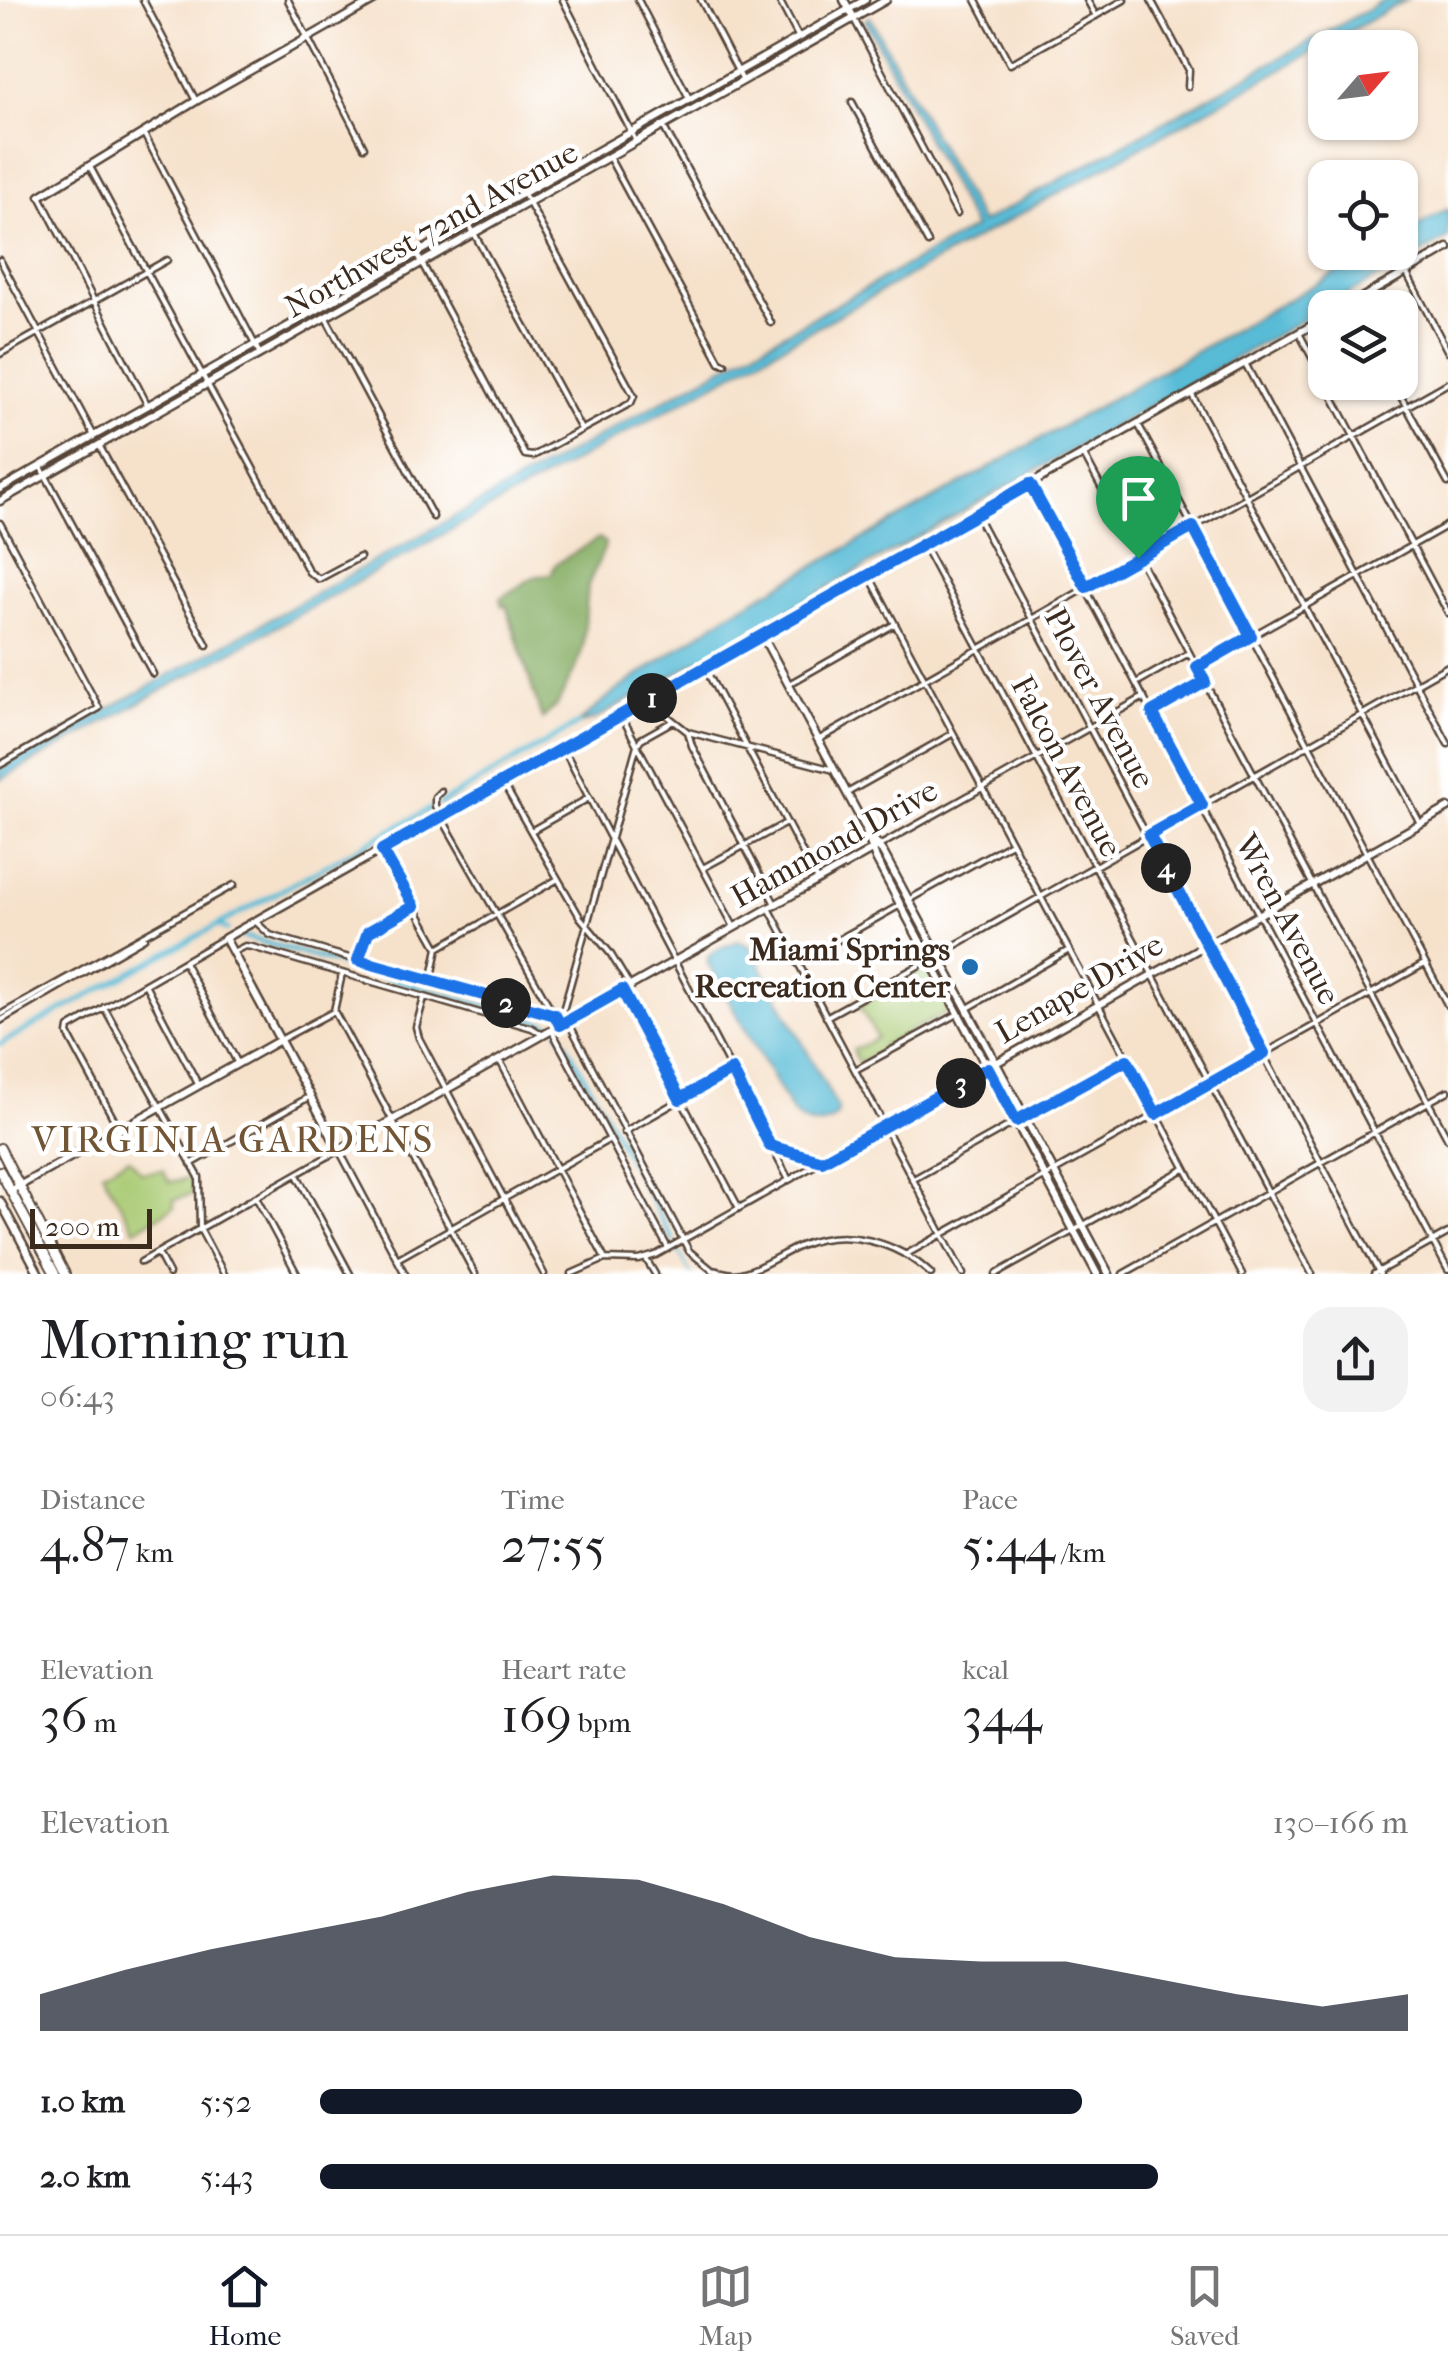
<!DOCTYPE html>
<html lang="en">
<head>
<meta charset="utf-8">
<style>
  :root { --surface:#fff; --page:#f2f2f2; --text:#202124; --muted:#757577; --line:#e0e0e0; --accent:#111827 }
  body { margin:0; font-family:"IM FELL French Canon",serif; background:var(--page); color:var(--text); height:100vh; display:flex; flex-direction:column; font-size:38px; white-space:nowrap }
  * { box-sizing:border-box; margin:0 }
  p { font-size:32px; color:var(--muted) }
  .icon { flex:none; width:55px; height:55px; fill:none; stroke:currentColor; stroke-width:2; stroke-linecap:round; stroke-linejoin:round }
  .map { position:relative; height:1274px; overflow:hidden }
  .panel { display:flex; flex-direction:column; background:var(--surface); flex:1 }
  .panel>* { flex:none }
  .needle { width:65px; rotate:62deg }
  .tools { position:absolute; left:1308px; top:30px; display:grid; gap:20px }
  .tools a { display:grid; place-items:center; width:110px; height:110px; border-radius:20px; background:var(--surface); box-shadow:0 2px 8px #0004; font-size:50px }
  .scale { position:absolute; left:30px; bottom:25px; width:122px; box-sizing:border-box; padding-left:10px; border:5px solid #3b2a1e; border-top:0; font-size:28px; line-height:35px; white-space:nowrap; color:#3b2a1e; -webkit-text-stroke:8px #fff; paint-order:stroke }
  .pin { position:absolute; display:grid; place-items:center; width:85px; height:85px; color:#fff; margin:-102px -42px; border-radius:50% 50% 50% 0; rotate:-45deg; box-shadow:0 0 10px #0007 }
  .pin .icon { rotate:45deg }
  .km { position:absolute; width:50px; height:50px; margin:-25px; border-radius:50%; background:#222; color:#fff; font-size:28px; line-height:50px; text-align:center }
  .round { display:grid; place-items:center; flex:none; width:105px; height:105px; border-radius:30px; background:var(--page) }
  .summary { display:flex; align-items:center; justify-content:space-between; height:170px; padding:0 40px }
  h1 { font-size:55px; font-weight:600; line-height:75px }
  .metrics { display:grid; grid-template-columns:repeat(3,1fr); gap:15px; height:170px; padding:10px 40px }
  .metrics div { display:grid; align-content:center }
  .metrics b { font-size:50px; font-weight:600 }
  .metrics small { font-size:28px; font-weight:400 }
  .metrics p { font-size:28px }
  .chart { height:280px; padding:20px 40px }
  .chart p { display:flex; justify-content:space-between }
  .chart svg { width:100%; height:180px; margin-top:10px; fill:var(--accent); opacity:.7 }
  ul { padding:0 40px; list-style:none; font-size:32px }
  li { display:grid; grid-template-columns:160px 120px 1fr; align-items:center; height:75px }
  li i { height:25px; border-radius:12px; background:var(--accent) }
  .dock { display:flex; justify-content:space-around; align-items:center; height:140px; border-top:2px solid var(--line); background:var(--surface); font-size:28px; color:var(--muted) }
  .dock a { display:grid; justify-items:center; gap:5px }
  .dock .on { color:var(--accent) }
  .map>svg:first-child { display:block }
  .green { fill:#aacb74; stroke:#727a49; stroke-width:2.5 }
  .forest { fill:#87af66; stroke:#616c42; stroke-width:2.5 }
  .water { fill:#59bcd7; stroke:#4a737a; stroke-width:2.5 }
  .lines { fill:none; stroke-linecap:round; stroke-linejoin:round }
  .stream { stroke:#59bcd7; stroke-width:2.5 }
  .canal { stroke:#59bcd7; stroke-width:5 }
  .street-casing { stroke:#574538; stroke-width:9 }
  .secondary-casing { stroke:#574538; stroke-width:11 }
  .primary-casing { stroke:#574538; stroke-width:12 }
  .street { stroke:#fff; stroke-width:4 }
  .secondary { stroke:#fff; stroke-width:6 }
  .primary { stroke:#fff; stroke-width:8 }
  .route-casing { stroke:#fff; stroke-width:20 }
  .route { stroke:#1a73e8; stroke-width:12 }
  .poi-dot { fill:#1f6fb2; stroke:#fff; stroke-width:4 }
  .labels { text-anchor:middle; stroke-width:9; stroke-linejoin:round; paint-order:stroke }
  .street-label { font-size:32px; fill:#3b2a1e; stroke:#fff }
  .poi-label { font-size:32px; font-weight:bold; fill:#3b2a1e; stroke:#fff; text-anchor:end }
  .quarter-label { font-size:38px; letter-spacing:2.5px; fill:#715535; stroke:#fff }
</style>
</head>
<body>
<div class="map">
<svg width="1448" height="1274" viewBox="0 0 1448 1274">
  <rect width="100%" height="100%" fill="#fff"/>
  <filter id="ink" filterUnits="userSpaceOnUse"><feTurbulence type="fractalNoise" baseFrequency=".01" numOctaves="2"/><feDisplacementMap in="SourceGraphic" scale="20" xChannelSelector="R" yChannelSelector="G"/><feConvolveMatrix kernelMatrix="1 2 1 2 8 2 1 2 1" color-interpolation-filters="sRGB"/></filter>
  <filter id="wash" filterUnits="userSpaceOnUse"><feTurbulence type="fractalNoise" baseFrequency=".0048" numOctaves="4" result="noise"/><feDisplacementMap in="SourceGraphic" scale="40" xChannelSelector="R" yChannelSelector="G"/><feGaussianBlur stdDeviation="2.25" result="paint"/><feColorMatrix in="noise" values="0 0 0 0 0 0 0 0 0 0 0 0 0 0 0 0 0 1.4 0 .05"/><feComposite in="paint" operator="in"/></filter>
  <g filter="url(#wash)">
    <rect width="100%" height="100%" fill="#f6e1ca"/>
    <path class="green" d="M927,967l24,44 -69,35 1,3 -25,15 -5,-14 24,-12 -18,-33z
      M129,1158l13,15 21,-3 6,12 22,-4 2,16 -19,6v7l-39,23 -33,-58z"/>
    <path class="forest" d="M599,538l6,5 -1,6 -16,36 -5,62 -6,18 -20,40 -15,14 -36,-114 -4,1 -2,-8 34,-21 17,-3 5,-10z"/>
    <path class="water" d="M1385,0h21l-1406,780v-11l974,-541 -109,-208 5,-3 111,206z
      M1448,209v29l-853,481 -19,6 37,-32 114,-78 644,-362 29,-1v-16z
      M739,941l12,6 87,162 -1,7c-16,13 -31,11 -45,-4l-84,-148v-7l12,-9z"/>
    <g class="lines">
      <path class="stream" d="M677,1248l14,26"/>
      <path class="canal" d="M440,804l138,-80
        M218,925l9,5
        M238,935l314,90
        M559,1030l114,210
        M0,1044l430,-235"/>
    </g>
  </g>
  <g filter="url(#ink)">
    <g class="lines">
      <defs>
        <path id="street" d="M143,0l53,101
          M288,0l76,147
          M563,0l73,141
          M638,0l51,98
          M701,0l42,81
          M779,0l20,38
          M976,0l34,64 114,-64
          M1087,0l9,16
          M1151,0l38,70 -1,17
          M854,19l103,195
          M852,102l76,141
          M663,126l108,197
          M144,134l116,220
          M609,157l111,205 5,2
          M89,165l220,407 10,7 41,-22
          M40,196l107,208
          M469,224l112,205
          M417,254l108,201 8,1 98,-53 3,-7 -110,-202
          M0,260l93,174
          M1406,272l42,80
          M326,318l107,199
          M1299,333l26,49
          M0,354l167,-94
          M1246,365l202,379
          M1325,382l123,231
          M1393,382l55,101
          M1192,395l228,428
          M1138,424l310,582
          M100,447l107,198
          M1084,455l364,684
          M41,467l112,207
          M1030,484l418,786
          M976,514l404,760
          M0,523l99,185 -99,57
          M924,546l388,728
          M870,577l372,697
          M1197,667l251,-142
          M705,668l112,212
          M1136,683l53,-30
          M789,684l104,-59
          M655,697l10,17 23,18 146,38
          M1152,712l52,-29
          M621,715l113,212
          M688,732l4,14 83,158
          M818,740l630,-357
          M563,748l226,432
          M503,783l77,134 30,36 20,33
          M441,791l-6,6v9l125,219
          M847,793l105,-59
          M531,831l56,-32
          M879,846l265,-149
          M384,852l54,96
          M703,868l83,-45
          M910,899l101,-56
          M769,908l194,366
          M256,922l14,13 272,79 17,1 5,-8 73,-262 4,-6 32,-18
          M233,952l12,-6 7,1 280,81 11,7
          M940,954l508,-288
          M358,961l11,-29 45,-26
          M184,962l53,100
          M797,963l105,-59
          M342,974l-8,37 141,263
          M431,982l7,-34 120,-69
          M145,984l53,100
          M623,991l116,217
          M424,998l-8,29 3,11 125,236
          M104,1007l95,170 1,52 24,45
          M968,1008l101,-58
          M563,1012l126,239 23,19 20,4
          M0,1015l234,-130
          M826,1017l101,-56
          M0,1021l144,-83
          M552,1031l116,217
          M280,1040l53,-28
          M500,1061l105,198
          M855,1070l101,-55
          M119,1129l-51,-95 1,-6 156,-90
          M624,1132l108,-62
          M770,1147l49,13
          M191,1164l118,-67
          M298,1177l52,97
          M912,1180l214,-120
          M257,1199l40,75
          M158,1253l11,21
          M905,1255l519,-291
          M397,1259l213,-120
          M646,1259l9,15
          M141,1262l198,-112 66,124
          M571,1274l34,-15 34,1 17,-5 340,-192
          M735,1274c23,-3 44,-19 65,-28 45,-19 96,-5 131,28
          M996,1274l188,-105
          M1123,1274l325,-183
          M1374,1274l74,-41"/>
        <path id="secondary" d="M844,0l10,18
          M40,196l156,-95 179,-101
          M1344,308l104,-60
          M0,489l865,-489
          M0,501l886,-501
          M762,635l102,190 20,29 225,420
          M866,831l10,28 221,415
          M879,846l-540,304 -114,-212 1100,-620
          M996,1063l452,-255
          M10,1191l270,-151
          M0,1201l39,73"/>
        <path id="primary" d="M0,1148l65,126
          M0,1171l55,103"/>
      </defs>
      <use href="#street" class="street-casing"/>
      <use href="#secondary" class="secondary-casing"/>
      <use href="#primary" class="primary-casing"/>
      <use href="#street" class="street"/>
      <use href="#secondary" class="secondary"/>
      <use href="#primary" class="primary"/>
    </g>
  </g>
  <g class="lines" filter="url(#ink)">
    <defs>
      <path id="route" d="M1030,484l56,103 107,-60 58,109 -54,31 8,15 -53,30 50,93 -53,30 115,218 -108,61 -29,-54 -111,61 -28,-53 -166,93 -52,-15 -38,-76 -52,29 -58,-109 -62,35 -5,-10 -197,-55 10,-28 46,-26 -32,-56z"/>
    </defs>
    <use href="#route" class="route-casing"/>
    <use href="#route" class="route"/>
  </g>
  <circle class="poi-dot" cx="970" cy="967" r="10"/>
  <g class="labels">
    <g class="street-label">
      <text transform="translate(431 229) rotate(-29)" y="11">Northwest 72nd Avenue</text>
      <text transform="translate(1100 698) rotate(62)" y="11">Plover Avenue</text>
      <text transform="translate(1067 766) rotate(62)" y="11">Falcon Avenue</text>
      <text transform="translate(834 843) rotate(-29)" y="11">Hammond Drive</text>
      <text transform="translate(1288 919) rotate(62)" y="11">Wren Avenue</text>
      <text transform="translate(1079 988) rotate(-30)" y="11">Lenape Drive</text>
    </g>
    <g class="poi-label">
      <text x="950" y="960">Miami Springs<tspan x="950" dy="37">Recreation Center</tspan></text>
    </g>
    <g class="quarter-label">
      <text x="233" y="1152">VIRGINIA GARDENS</text>
    </g>
  </g>
</svg>
<div class="tools">
<a><svg class="needle" viewBox="-14 -14 28 28"><path d="M0-13l5 13h-10z" fill="#e53935"/><path d="M0 13l5-13h-10z" fill="#757577"/></svg></a>
<a><svg class="icon" aria-label="locate" viewBox="0 0 24 24"><circle cx="12" cy="12" r="6"/><path d="M12 2v4M12 18v4M2 12h4M18 12h4"/></svg></a>
<a><svg class="icon" aria-label="layers" viewBox="0 0 24 24"><path d="M12 4l9 5-9 5-9-5zM3 14l9 5 9-5"/></svg></a>
</div>
<div class="scale">200 m</div>
<div class="pin" style="left:1138px;top:558px;background:#1e9e55"><svg class="icon" aria-label="arrive" viewBox="0 0 24 24"><path d="M6 21V4h12l-3 4 3 4H6"/></svg></div>
<b class="km" style="left:652px;top:698px">1</b>
<b class="km" style="left:506px;top:1003px">2</b>
<b class="km" style="left:961px;top:1083px">3</b>
<b class="km" style="left:1166px;top:868px">4</b>
</div>
<section class="panel">
<div class="summary"><div><h1>Morning run</h1><p>06:43</p></div><a class="round"><svg class="icon" aria-label="share" viewBox="0 0 24 24"><path d="M12 15V3M7 8l5-5 5 5M5 13v7h14v-7"/></svg></a></div>
<div class="metrics">
<div><p>Distance</p><b>4.87<small> km</small></b></div>
<div><p>Time</p><b>27:55</b></div>
<div><p>Pace</p><b>5:44<small> /km</small></b></div>
</div>
<div class="metrics">
<div><p>Elevation</p><b>36<small> m</small></b></div>
<div><p>Heart rate</p><b>169<small> bpm</small></b></div>
<div><p>kcal</p><b>344</b></div>
</div>
<div class="chart"><p><span>Elevation</span>130–166 m</p>
<svg viewBox="0 0 160 44" preserveAspectRatio="none"><path d="M0 44V35L10 29L20 24L30 20L40 16L50 10L60 6L70 7L80 13L90 21L100 26L110 27L120 27L130 31L140 35L150 38L160 35V44z"/></svg>
</div>
<ul>
<li><b>1.0 km</b>5:52<i style="width:70%"></i></li>
<li><b>2.0 km</b>5:43<i style="width:77%"></i></li>
</ul>
</section>
<nav class="dock">
<a class="on"><svg class="icon" aria-label="home" viewBox="0 0 24 24"><path d="M3 11l9-7 9 7M6 9v11h12V9"/></svg>Home</a>
<a><svg class="icon" aria-label="map" viewBox="0 0 24 24"><path d="M3 6l6-2 6 2 6-2v14l-6 2-6-2-6 2zM9 4v14M15 6v14"/></svg>Map</a>
<a><svg class="icon" aria-label="saved" viewBox="0 0 24 24"><path d="M7 4h10v16l-5-4-5 4z"/></svg>Saved</a>
</nav>
</body>
</html>
